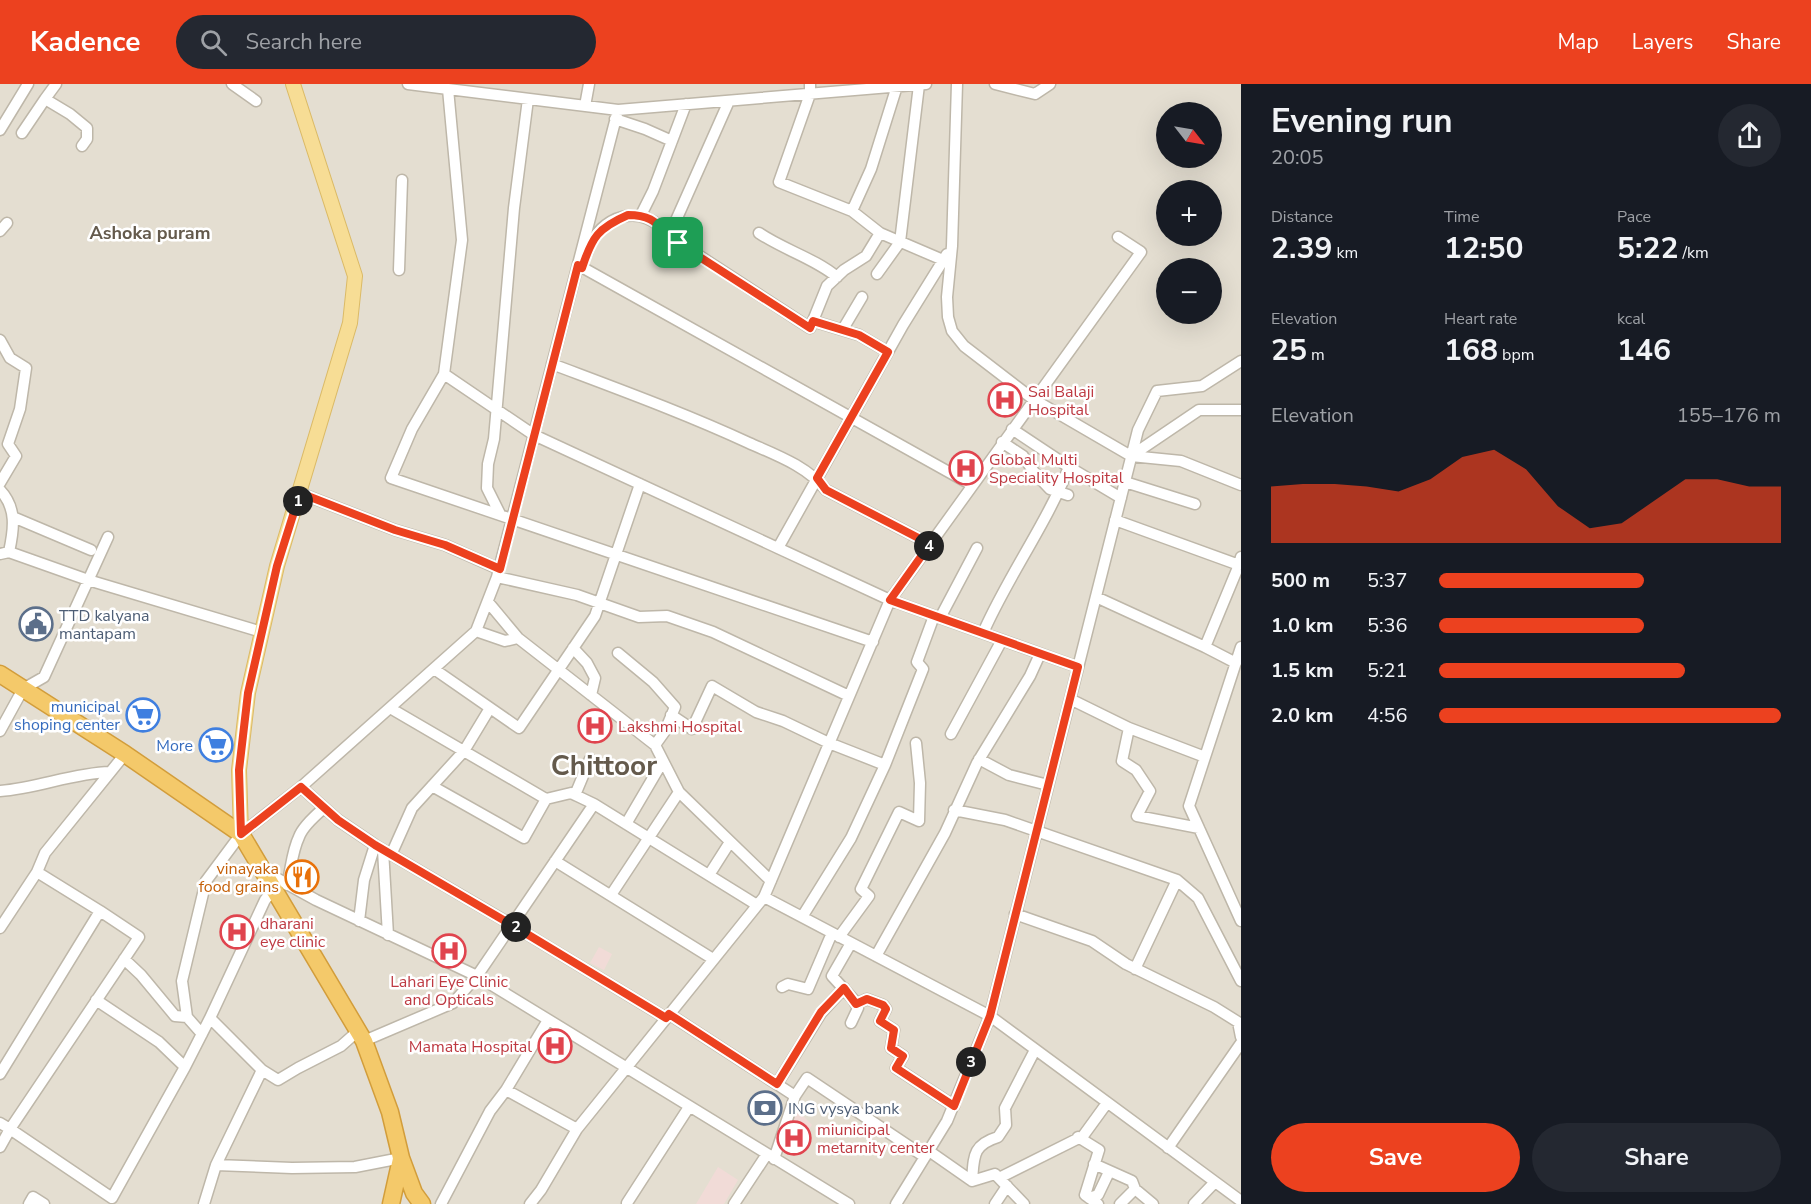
<!DOCTYPE html>
<html lang="en">
<head>
<meta charset="utf-8">
<style>
  :root { --surface:#171b24; --page:#242831; --text:#f1f3f6; --muted:#9ea1a6; --accent:#ec411f }
  body { margin:0; font-family:"Nunito Sans",sans-serif; background:var(--page); color:var(--text); height:100vh; display:flex; flex-direction:column; font-size:22px; white-space:nowrap }
  * { box-sizing:border-box; margin:0 }
  p { font-size:20px; color:var(--muted) }
  .icon { flex:none; width:33px; height:33px; fill:none; stroke:currentColor; stroke-width:2; stroke-linecap:round; stroke-linejoin:round }
  .map { position:relative; flex:1; overflow:hidden }
  .drawer { display:flex; flex-direction:column; background:var(--surface); width:570px }
  .drawer>* { flex:none }
  .needle { width:39px; rotate:121deg }
  .tools { position:absolute; left:1156px; top:18px; display:grid; gap:12px }
  .tools a { display:grid; place-items:center; width:66px; height:66px; border-radius:50%; background:var(--surface); box-shadow:0 6px 24px #0002; font-size:30px }
  .pin { position:absolute; display:grid; place-items:center; width:51px; height:51px; color:#fff; margin:-26px; border-radius:12px; box-shadow:0 3px 9px #0006 }
  .km { position:absolute; width:30px; height:30px; margin:-15px; border-radius:50%; background:#222; color:#fff; font-size:16px; line-height:30px; text-align:center }
  .round { display:grid; place-items:center; flex:none; width:63px; height:63px; border-radius:32px; background:var(--page) }
  .summary { display:flex; align-items:center; justify-content:space-between; height:102px; padding:0 30px }
  h1 { font-size:33px; font-weight:700; line-height:45px }
  .metrics { display:grid; grid-template-columns:repeat(3,1fr); gap:9px; height:102px; padding:6px 30px }
  .metrics div { display:grid; align-content:center }
  .metrics b { font-size:30px; font-weight:700 }
  .metrics small { font-size:16px; font-weight:400 }
  .metrics p { font-size:16px }
  .chart { height:168px; padding:12px 30px }
  .chart p { display:flex; justify-content:space-between }
  .chart svg { width:100%; height:108px; margin-top:6px; fill:var(--accent); opacity:.7 }
  .action { display:flex; gap:12px; margin-top:auto; padding:12px 30px }
  .action a { flex:1; height:69px; border-radius:36px; background:var(--accent); color:#fff; font-size:24px; font-weight:700; line-height:69px; text-align:center }
  .action a+a { background:var(--page); color:var(--text) }
  ul { padding:0 30px; list-style:none; font-size:20px }
  li { display:grid; grid-template-columns:96px 72px 1fr; align-items:center; height:45px }
  li i { height:15px; border-radius:8px; background:var(--accent) }
  header { display:flex; align-items:center; gap:36px; box-sizing:border-box; height:84px; padding:0 30px; background:var(--accent); color:#fff }
  header strong { font-size:28px }
  nav { display:flex; gap:33px; margin-inline-start:auto; font-size:21px }
  .search { width:420px; height:54px; background:var(--page); display:flex; align-items:center; gap:15px; box-sizing:border-box; padding:0 21px; border-radius:33px; color:var(--muted); font-size:22px }
  main { display:flex; flex:1; min-height:0 }
  .map>svg:first-child { display:block }
  .residential { fill:#e4ded1; fill-rule:evenodd }
  .medical { fill:#f1dbd7 }
  .lines { fill:none; stroke-linecap:round; stroke-linejoin:round }
  .minor-casing { stroke:#beb7a9; stroke-width:13 }
  .major-casing { stroke:#dbba66; stroke-width:16 }
  .highway-casing { stroke:#d29d3b; stroke-width:19 }
  .minor { stroke:#fff; stroke-width:10 }
  .major { stroke:#f7dd95; stroke-width:14 }
  .highway { stroke:#f4c96a; stroke-width:16 }
  .route-casing { stroke:#fff; stroke-width:12 }
  .route { stroke:#ec411f; stroke-width:8 }
  .labels { text-anchor:middle; stroke-width:5; stroke-linejoin:round; paint-order:stroke }
  .health-label { font-size:16px; fill:#be3a42; stroke:#fff; text-anchor:start }
  .service-label { font-size:16px; fill:#4e5e75; stroke:#fff; text-anchor:start }
  .shop-label { font-size:16px; fill:#366cbe; stroke:#fff; text-anchor:end }
  .food-label { font-size:16px; fill:#c56008; stroke:#fff; text-anchor:end }
  .neighbourhood-label { font-size:18px; font-weight:bold; fill:#645a4c; stroke:#fff }
  .town-label { font-size:28px; font-weight:bold; fill:#645a4c; stroke:#fff }
</style>
</head>
<body>
<header>
<strong>Kadence</strong>
<div class="search"><svg class="icon" aria-label="search" viewBox="0 0 24 24"><circle cx="10" cy="10" r="6"/><path d="M15 15l6 6"/></svg>Search here</div>
<nav><a>Map</a><a>Layers</a><a>Share</a></nav>
</header>
<main>
<div class="map">
<svg width="1241" height="1120" viewBox="0 0 1241 1120">
  <rect width="100%" height="100%" fill="#f0ece3"/>
  <path class="residential" d="M0,0h1241v1120h-1241zM1167,28h45v46h-45zM1167,106h45v46h-45zM1167,184h45v46h-45z"/>
  <path class="medical" d="M599,863l13,7 -8,16 -14,-7z
    M794,1023l18,18 -19,29 -12,-3z
    M718,1083l20,13 -14,24h-28z"/>
  <g class="lines">
    <defs>
      <path id="minor" d="M56,0l-11,15 25,15 17,14v11l-5,7
        M232,0l24,17
        M408,0l210,26 308,-26
        M810,0v10l-31,88 73,29 28,22
        M957,0l-5,162 -5,51 1,20 4,14 12,15 69,53 98,57 68,-46h42
        M995,0l40,10 15,-10
        M448,5l14,151 -18,134 -32,55 -21,49 482,164
        M729,17l-60,135 141,92 17,-42 17,-16 22,-14 14,-23 63,27
        M585,22l4,-22
        M615,35l30,10 27,12
        M0,46l28,-46
        M22,49l23,-34
        M852,127l19,-42 26,-83
        M641,131l12,-24 33,-87
        M0,147l7,-8
        M759,149c25,17 55,25 78,44
        M587,169c12,-39 56,-52 82,-17
        M578,181l394,220
        M399,186l3,-90
        M877,190l23,-32 19,-157
        M813,237l46,14 29,17
        M843,245l19,-32
        M0,256l10,18 16,10 -6,41 -12,35 8,12 -16,27
        M552,280c66,25 132,49 197,79 27,12 58,23 77,47l104,54
        M444,290l90,61 356,165 188,67
        M1012,345l57,38 52,31
        M1002,358l21,14 11,16 16,17 18,6
        M1131,372l50,5 60,24
        M1125,398l70,22
        M0,406c17,18 14,39 9,62l-9,2
        M300,409l95,37 50,15 54,24
        M500,430l-13,-26 1,-24 6,-25 20,-231 14,-109
        M13,433l78,33
        M1115,436l124,45 2,-8
        M778,464l125,-223 44,-71
        M9,468l79,28 174,52
        M497,493l80,18 62,22 28,-1 46,16 136,64
        M1096,513l109,50
        M488,518l30,36 137,107 24,47 92,89
        M940,534l37,-70
        M476,547l29,10 13,-3
        M983,549c25,-57 63,-108 86,-166
        M1241,563l-52,159 52,115
        M573,564l14,15 8,15 -4,17
        M618,569l35,29 22,25 -10,24 -10,14
        M1236,579l-31,-16 34,-82
        M434,585l85,59 76,-112 45,-132
        M1070,615l59,29 76,29
        M390,624l156,91 25,-6 23,11
        M671,631l21,14 20,-43 44,26 27,9 46,22 56,22
        M1129,644l-7,33 14,9 14,21 -13,25 62,12
        M0,647l23,-42 21,-12 64,-140
        M951,650l51,-94
        M979,675l30,16 39,10
        M432,702l92,52 22,-39
        M301,703l37,33 37,25 137,80 154,93
        M0,707c38,-3 73,-18 110,-19
        M575,711l15,-36
        M954,726l51,10 172,60
        M626,740l37,-63
        M383,766l5,85
        M391,771l21,-47 52,-57 26,-43
        M555,777l158,98
        M267,789l49,27 161,76 372,228
        M709,791l21,-33
        M287,801c4,-15 5,-34 12,-48 3,-9 18,-23 25,-29
        M611,811l68,-103
        M764,813l226,119 251,185
        M1015,830l77,27 34,23 88,43 24,15 3,15
        M802,833l49,-79 34,-73 38,-96 -6,-7 17,-46
        M359,837l5,-41 11,-35
        M0,844l37,-56 8,-19 80,-99
        M839,853l30,-41 -8,-7 38,-77 20,9 1,-38 -4,-40
        M876,872l69,-123 32,-70 53,-87 10,-22
        M124,875l17,16 34,41 12,1
        M1135,885l42,-89 21,18 43,83
        M782,903l6,-3 20,5 24,-56
        M856,920l11,-5 16,6 3,4 -6,12 14,9 -3,18 12,8 -7,12 58,38
        M669,930l126,82 12,-18 118,79
        M548,936l-42,70 71,39
        M851,939l7,-15 -5,-9 -21,-23 19,-33
        M202,950l-15,-17 -5,-36 24,-100 35,-47 60,-47 175,-156 21,-54 121,-467
        M364,957l89,-38 24,-27 117,-172 163,101
        M185,983l25,-49
        M262,986l16,10 20,-12 43,-22 17,-15
        M0,990l100,-163 -63,-39
        M777,1000l44,-71 23,-25
        M0,1039l10,6 129,-192 -39,-26
        M1078,1053l21,13 -14,45 13,9
        M0,1063l10,-18 102,69 73,-131 -26,-25 -63,-42
        M1168,1064l73,-105
        M929,1067l43,30 23,-7 29,30
        M774,1075l21,-63
        M1094,1080l38,17 3,8
        M216,1081l46,-95 -52,-52 55,-118 9,-11
        M999,1094l84,-42 24,-33
        M972,1097c2,-24 0,-36 26,-44l8,-12 -1,-17 30,-58
        M1089,1114l9,-3 11,-23
        M627,1119l62,-96
        M29,1120l4,-7 11,7
        M204,1120l12,-39 76,3 63,-1 46,-9
        M441,1120l49,-93 16,-21
        M530,1120l11,-14 36,-61 187,-232 126,-297 251,-348 -23,-15
        M734,1120l33,-50
        M896,1120l51,-83 43,-105 148,-586 19,-39 45,-5 39,-25
        M995,1120l12,-18
        M1120,1120l15,-15 18,15
        M1194,1120l21,-22"/>
      <path id="major" d="M241,750l-2,-64 9,-77 29,-127 73,-243 5,-47 -62,-192"/>
      <path id="highway" d="M0,590l125,80 116,80 123,207 26,71 11,46 13,35 8,11
        M391,1120l10,-45"/>
    </defs>
    <use href="#minor" class="minor-casing"/>
    <use href="#major" class="major-casing"/>
    <use href="#highway" class="highway-casing"/>
    <use href="#minor" class="minor"/>
    <use href="#major" class="major"/>
    <use href="#highway" class="highway"/>
  </g>
  <g class="lines">
    <defs>
      <path id="route" d="M628,131c29,0 30,13 50,28l132,85 3,-7 46,14 29,17 -71,126 9,12 104,54 -40,56 188,67 -88,349 -36,90 -58,-38 7,-12 -12,-8 3,-18 -14,-9 6,-12 -3,-4 -16,-6 -11,5 -12,-16 -23,24 -44,72 -108,-70 -3,4 -154,-93 -137,-80 -37,-25 -37,-33 -60,47 -2,-64 9,-77 29,-127 23,-73 95,37 50,15 55,24 78,-304 4,3c10,-31 16,-40 46,-53z"/>
    </defs>
    <use href="#route" class="route-casing"/>
    <use href="#route" class="route"/>
  </g>
  <defs>
    <symbol id="hospital-ring" viewBox="-11 -11 22 22"><circle r="9.5" fill="#fff" stroke="#e0444e" stroke-width="1.5"/><path d="M-5-5h3v3.5h4V-5h3V5h-3V1.5h-4V5h-3Z" fill="#e0444e"/></symbol>
    <symbol id="civic-ring" viewBox="-11 -11 22 22"><circle r="9.5" fill="#fff" stroke="#5c6f8a" stroke-width="1.5"/><path d="M-.6-6.5H3V-4.5H.6V-3L4-1V1h2V6H-6V1h2V-1L-.6-3ZM-1.2 2.5V6h2.4V2.5Z" fill="#5c6f8a"/></symbol>
    <symbol id="supermarket-ring" viewBox="-11 -11 22 22"><circle r="9.5" fill="#fff" stroke="#3f7fe0" stroke-width="1.5"/><path d="M-6-5.5h2.5l.6 2H6L4.5 2H-2.5L-4.4-4H-6ZM-1.5 3.2a1.3 1.3 0 1 0 .1 0ZM3 3.2a1.3 1.3 0 1 0 .1 0Z" fill="#3f7fe0"/></symbol>
    <symbol id="restaurant-ring" viewBox="-11 -11 22 22"><circle r="9.5" fill="#fff" stroke="#e8710a" stroke-width="1.5"/><path d="M-5-6h1v4h1v-4h1v4h1v-4h1v5L-1.5 .5V6h-2V.5L-5-1ZM5-6V6H3V1.5H1.5Q1.5-4 5-6Z" fill="#e8710a"/></symbol>
    <symbol id="bank-ring" viewBox="-11 -11 22 22"><circle r="9.5" fill="#fff" stroke="#5c6f8a" stroke-width="1.5"/><path d="M-6-4H6V4H-6ZM0-2.3a2.3 2.3 0 1 0 0 4.6a2.3 2.3 0 1 0 0-4.6Z" fill="#5c6f8a"/></symbol>
  </defs>
  <g fill-rule="evenodd">
    <use href="#hospital-ring" x="986" y="297" width="38" height="38"/>
    <use href="#hospital-ring" x="947" y="365" width="38" height="38"/>
    <use href="#civic-ring" x="17" y="521" width="38" height="38"/>
    <use href="#supermarket-ring" x="124" y="612" width="38" height="38"/>
    <use href="#hospital-ring" x="576" y="623" width="38" height="38"/>
    <use href="#supermarket-ring" x="197" y="642" width="38" height="38"/>
    <use href="#restaurant-ring" x="283" y="774" width="38" height="38"/>
    <use href="#hospital-ring" x="218" y="829" width="38" height="38"/>
    <use href="#hospital-ring" x="430" y="848" width="38" height="38"/>
    <use href="#hospital-ring" x="536" y="943" width="38" height="38"/>
    <use href="#bank-ring" x="746" y="1005" width="38" height="38"/>
    <use href="#hospital-ring" x="775" y="1035" width="38" height="38"/>
  </g>
  <g class="labels">
    <g class="health-label">
      <text x="1028" y="313">Sai Balaji<tspan x="1028" dy="18">Hospital</tspan></text>
      <text x="989" y="381">Global Multi<tspan x="989" dy="18">Speciality Hospital</tspan></text>
      <text x="618" y="648">Lakshmi Hospital</text>
      <text x="260" y="845">dharani<tspan x="260" dy="18">eye clinic</tspan></text>
      <text x="449" y="903" text-anchor="middle">Lahari Eye Clinic<tspan x="449" dy="18">and Opticals</tspan></text>
      <text x="532" y="968" text-anchor="end">Mamata Hospital</text>
      <text x="817" y="1051">miunicipal<tspan x="817" dy="18">metarnity center</tspan></text>
    </g>
    <g class="service-label">
      <text x="59" y="537">TTD kalyana<tspan x="59" dy="18">mantapam</tspan></text>
      <text x="788" y="1030">ING vysya bank</text>
    </g>
    <g class="shop-label">
      <text x="120" y="628">municipal<tspan x="120" dy="18">shoping center</tspan></text>
      <text x="193" y="667">More</text>
    </g>
    <g class="food-label">
      <text x="279" y="790">vinayaka<tspan x="279" dy="18">food grains</tspan></text>
    </g>
    <g class="neighbourhood-label">
      <text x="150" y="155">Ashoka puram</text>
    </g>
    <g class="town-label">
      <text x="604" y="691">Chittoor</text>
    </g>
  </g>
</svg>
<div class="tools">
<a><svg class="needle" viewBox="-14 -14 28 28"><path d="M0-13l5 13h-10z" fill="#e53935"/><path d="M0 13l5-13h-10z" fill="#9ea1a6"/></svg></a>
<a>+</a>
<a>−</a>
</div>
<div class="pin" style="left:678px;top:159px;background:#1e9e55"><svg class="icon" aria-label="arrive" viewBox="0 0 24 24"><path d="M6 21V4h12l-3 4 3 4H6"/></svg></div>
<b class="km" style="left:298px;top:417px">1</b>
<b class="km" style="left:516px;top:843px">2</b>
<b class="km" style="left:971px;top:978px">3</b>
<b class="km" style="left:929px;top:462px">4</b>
</div>
<section class="drawer">
<div class="summary"><div><h1>Evening run</h1><p>20:05</p></div><a class="round"><svg class="icon" aria-label="share" viewBox="0 0 24 24"><path d="M12 15V3M7 8l5-5 5 5M5 13v7h14v-7"/></svg></a></div>
<div class="metrics">
<div><p>Distance</p><b>2.39<small> km</small></b></div>
<div><p>Time</p><b>12:50</b></div>
<div><p>Pace</p><b>5:22<small> /km</small></b></div>
</div>
<div class="metrics">
<div><p>Elevation</p><b>25<small> m</small></b></div>
<div><p>Heart rate</p><b>168<small> bpm</small></b></div>
<div><p>kcal</p><b>146</b></div>
</div>
<div class="chart"><p><span>Elevation</span>155–176 m</p>
<svg viewBox="0 0 160 44" preserveAspectRatio="none"><path d="M0 44V21L10 20L20 20L30 21L40 23L50 18L60 9L70 6L80 14L90 29L100 38L110 36L120 27L130 18L140 18L150 21L160 21V44z"/></svg>
</div>
<ul>
<li><b>500 m</b>5:37<i style="width:60%"></i></li>
<li><b>1.0 km</b>5:36<i style="width:60%"></i></li>
<li><b>1.5 km</b>5:21<i style="width:72%"></i></li>
<li><b>2.0 km</b>4:56<i style="width:100%"></i></li>
</ul>
<div class="action"><a>Save</a><a>Share</a></div>
</section>
</main>
</body>
</html>
